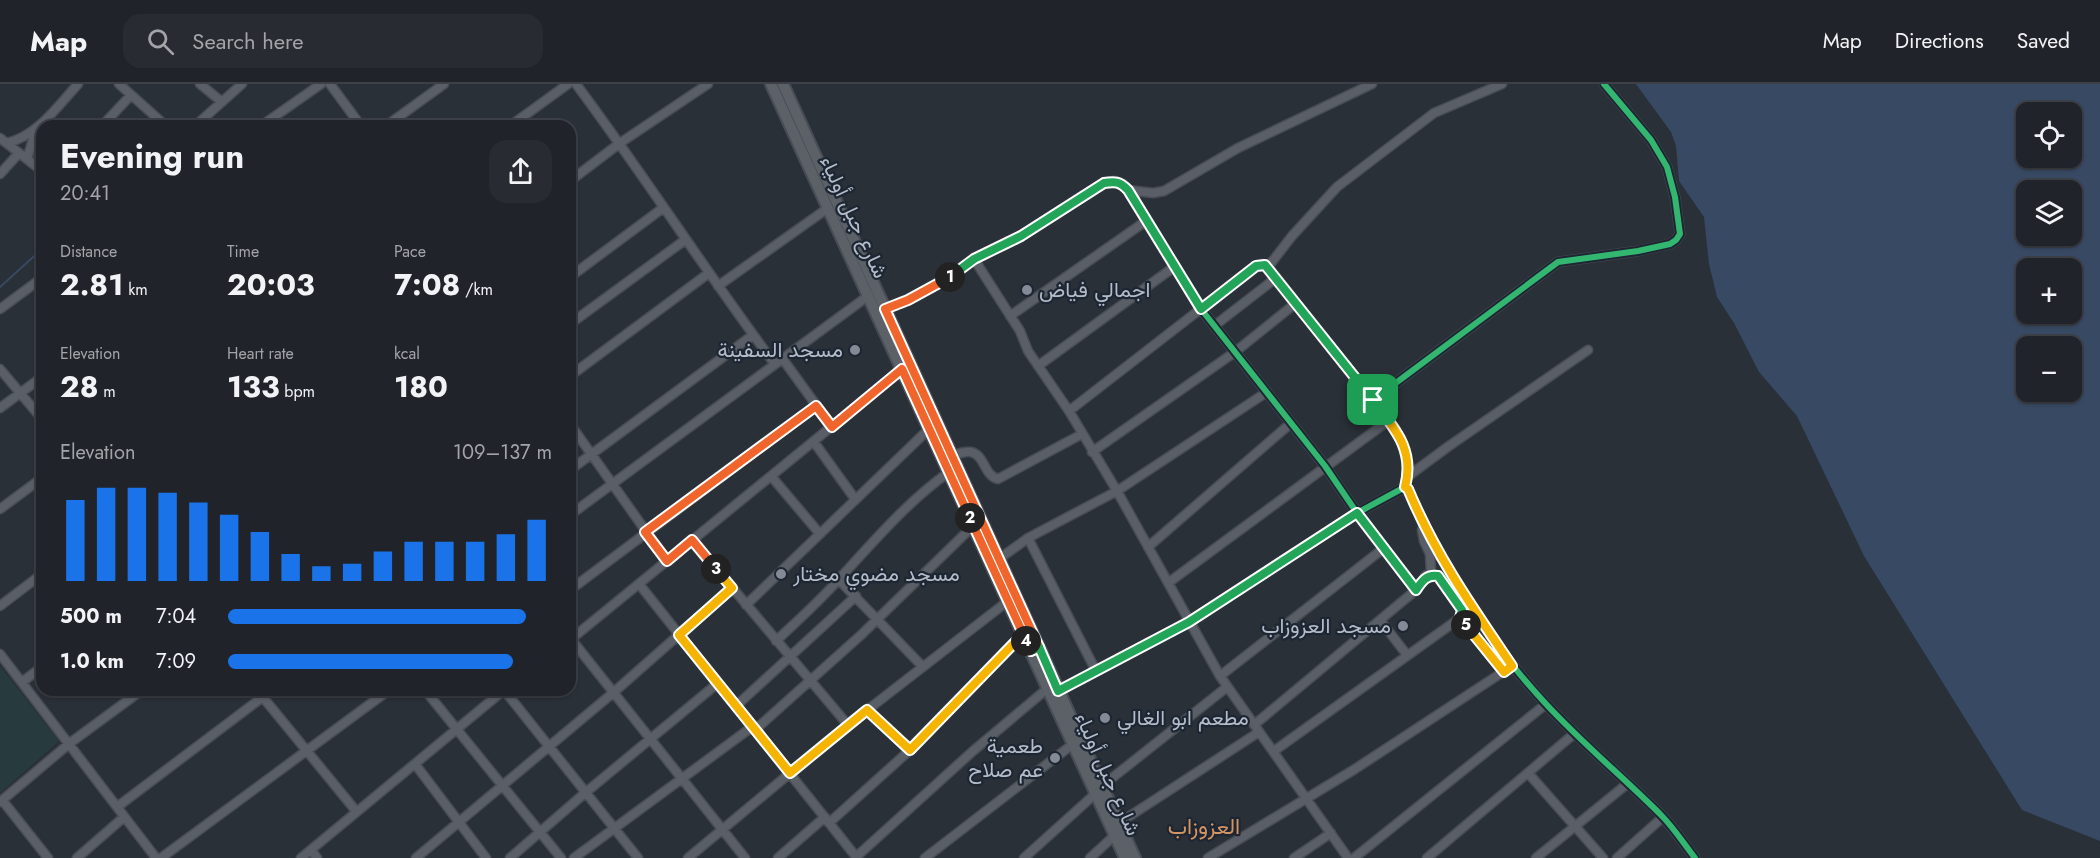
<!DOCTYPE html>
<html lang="en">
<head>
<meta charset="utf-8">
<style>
  :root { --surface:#20242a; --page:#282c32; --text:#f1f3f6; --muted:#a2a4a8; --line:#3d4147; --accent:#1a73e8 }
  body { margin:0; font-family:Jost,Vazirmatn,sans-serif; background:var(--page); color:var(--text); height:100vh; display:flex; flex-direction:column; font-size:22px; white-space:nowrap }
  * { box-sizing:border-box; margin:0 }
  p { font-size:20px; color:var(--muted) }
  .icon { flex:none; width:33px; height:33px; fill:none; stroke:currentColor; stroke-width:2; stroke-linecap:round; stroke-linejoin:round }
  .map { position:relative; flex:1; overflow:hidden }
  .details { position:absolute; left:36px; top:36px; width:540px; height:576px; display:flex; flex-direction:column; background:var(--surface); border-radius:18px; box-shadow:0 2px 4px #0004,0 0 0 2px var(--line) }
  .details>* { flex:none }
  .buttons { position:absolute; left:2016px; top:18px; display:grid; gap:12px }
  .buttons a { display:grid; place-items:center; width:66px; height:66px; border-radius:12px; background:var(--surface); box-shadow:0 2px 4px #0004,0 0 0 2px var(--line); font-size:30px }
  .pin { position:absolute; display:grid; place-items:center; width:51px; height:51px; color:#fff; margin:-26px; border-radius:12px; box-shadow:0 3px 9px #0006 }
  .km { position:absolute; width:30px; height:30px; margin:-15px; border-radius:50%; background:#222; color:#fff; font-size:16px; line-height:30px; text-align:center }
  .round { display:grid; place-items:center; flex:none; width:63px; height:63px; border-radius:18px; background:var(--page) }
  .summary { display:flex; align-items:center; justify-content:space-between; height:102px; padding:0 24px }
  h1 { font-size:33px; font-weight:700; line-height:45px }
  .metrics { display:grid; grid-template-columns:repeat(3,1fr); gap:9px; height:102px; padding:6px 24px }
  .metrics div { display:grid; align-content:center }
  .metrics b { font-size:30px; font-weight:700 }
  .metrics small { font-size:16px; font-weight:400 }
  .metrics p { font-size:16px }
  .chart { height:168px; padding:12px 24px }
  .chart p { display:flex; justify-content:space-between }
  .chart svg { width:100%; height:108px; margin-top:6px; stroke:var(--accent); stroke-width:6 }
  ul { padding:0 24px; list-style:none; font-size:20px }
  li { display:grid; grid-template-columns:96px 72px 1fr; align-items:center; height:45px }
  li i { height:15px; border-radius:8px; background:var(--accent) }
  header { display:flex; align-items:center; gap:36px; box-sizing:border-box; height:84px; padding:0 30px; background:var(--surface); border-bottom:2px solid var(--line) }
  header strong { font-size:28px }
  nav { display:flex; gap:33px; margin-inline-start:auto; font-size:21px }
  .search { width:420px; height:54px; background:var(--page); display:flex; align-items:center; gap:15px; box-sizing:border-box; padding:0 21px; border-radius:18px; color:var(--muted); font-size:22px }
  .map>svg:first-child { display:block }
  .green { fill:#273a3e }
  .water { fill:#384963; fill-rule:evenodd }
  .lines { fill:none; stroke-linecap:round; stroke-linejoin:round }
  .stream { stroke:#384963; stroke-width:2 }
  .minor-casing { stroke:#484c53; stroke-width:11 }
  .major-casing { stroke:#484c55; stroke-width:14 }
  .minor { stroke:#5a5e66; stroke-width:8 }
  .major { stroke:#5c6168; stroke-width:10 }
  .cycleway-casing { stroke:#1d2633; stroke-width:10 }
  .cycleway { stroke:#33b770; stroke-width:6 }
  .split-1-casing { stroke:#fff; stroke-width:12 }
  .split-2-casing { stroke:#fff; stroke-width:12 }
  .split-3-casing { stroke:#fff; stroke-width:12 }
  .split-4-casing { stroke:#fff; stroke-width:12 }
  .split-5-casing { stroke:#fff; stroke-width:12 }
  .split-6-casing { stroke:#fff; stroke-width:12 }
  .split-1 { stroke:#22a559; stroke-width:8 }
  .split-2 { stroke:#f0652b; stroke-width:8 }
  .split-3 { stroke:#f0652b; stroke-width:8 }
  .split-4 { stroke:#f5b400; stroke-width:8 }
  .split-5 { stroke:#22a559; stroke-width:8 }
  .split-6 { stroke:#f5b400; stroke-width:8 }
  .poi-dot { fill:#848b96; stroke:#1d2633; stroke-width:2 }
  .labels { text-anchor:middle; stroke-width:4.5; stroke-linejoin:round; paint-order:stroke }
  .street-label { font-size:21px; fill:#b4bcc9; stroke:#1d2633 }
  .poi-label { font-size:21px; fill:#b4bcc9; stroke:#1d2633; text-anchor:start }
  .neighbourhood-label { font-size:22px; fill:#d59563; stroke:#1d2633 }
</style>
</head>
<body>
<header>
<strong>Map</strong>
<div class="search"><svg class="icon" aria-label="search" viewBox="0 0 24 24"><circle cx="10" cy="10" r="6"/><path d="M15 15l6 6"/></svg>Search here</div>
<nav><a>Map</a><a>Directions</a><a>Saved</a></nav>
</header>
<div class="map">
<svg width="2100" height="774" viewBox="0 0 2100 774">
  <rect width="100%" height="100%" fill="#2a3038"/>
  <path class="green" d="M0,582l59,75 -59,52z"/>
  <path class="water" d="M1636,0h464v757l-78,-31 -158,-254 -67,-140 -38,-44 -25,-49 -17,-26 -8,-33 -5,-47 -25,-36 -3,-35 -5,-14zM2026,28h46v46h-46zM2026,106h46v46h-46zM2026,184h46v46h-46zM2026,262h46v46h-46z"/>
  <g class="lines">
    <path class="stream" d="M0,203l42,-38"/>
    <defs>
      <path id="minor" d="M119,0l47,42
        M200,0l22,18
        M330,0l31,42
        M576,0c68,91 130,188 198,279
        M102,42l29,-31
        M195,42l47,-42
        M261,42l60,-42
        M386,42l58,-42
        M510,42l58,-42
        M0,54l42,33
        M7,59c30,-7 51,-37 71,-59
        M27,75l9,-29
        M0,90l19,-21
        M570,97l50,-38 88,-59
        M1128,106l25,3 11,-2 74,-43 134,-64
        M974,175l46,72 8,20 41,60 48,80 103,185 128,182
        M1268,183l24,-31 45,-49 97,-74 68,-29
        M570,193l93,-69
        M718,202l110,-78
        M0,225l42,-31
        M885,225l45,-20 44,-30 47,-23 83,-53 10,-2 7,2 7,7 18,31 55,88 124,157 32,47 59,77
        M1010,232l136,-95
        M570,240l115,-84
        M1214,242l62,-48
        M782,274l50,69
        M1038,282l136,-99
        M0,285l42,50
        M570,292l139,-103
        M1373,316l185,-138 80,-11 32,-7 6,-4 4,-6 -5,-37 -8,-30 -16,-27 -47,-56
        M0,324l42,-31
        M1069,327l187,-145 6,-2 6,3 105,133 28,39 7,26 -3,22
        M570,340l97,137
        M814,358l41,57
        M1092,368l143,-100 61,-49
        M952,371c6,-1 14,-4 19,-3 14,3 13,24 27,27l84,-45
        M570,386l183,-135
        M771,392l49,58
        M1407,393l42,-31 139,-96
        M0,425l42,-31
        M570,431l298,-219
        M1422,446l2,11 6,13 1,18 -6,4
        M1028,454l68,133
        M692,456l156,185
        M1148,463l143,-124
        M999,475l29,-21 89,-47 150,-99
        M839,496l84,87
        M1168,499l220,-162
        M639,500l218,274
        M570,506l246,-184
        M746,521l183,-176
        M0,522l42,-32
        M1380,536l27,35
        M571,555l174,219
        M570,556l332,-271
        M776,557c21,-20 44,-40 63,-62 34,-37 69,-78 110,-107
        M0,570l156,204
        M1220,592l164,-128
        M22,598l20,-15
        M257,606l99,121
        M425,606l136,168
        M504,606l134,168
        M1058,607l131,-69 168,-109 48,-26 3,2c32,77 81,154 138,215 36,39 77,73 115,111 13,13 23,29 34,43
        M736,622l120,-110
        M867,626l43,40
        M1254,641l162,-135c6,-9 11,-16 22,-14l24,34 -2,8 44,54
        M755,646l106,-95 112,-109
        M1274,667l186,-133
        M415,680l71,94
        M1528,689l75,85
        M1102,702l125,-99
        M2,716l46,58
        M0,718l70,-59 72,-53
        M117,723l155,-117
        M829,739l81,-73 113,-116
        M1119,739l140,-91
        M311,766l6,8
        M856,773l117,-106 75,-63
        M77,774l47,-41
        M161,774l228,-168
        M301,774l203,-168
        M416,774l198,-166 118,-104
        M510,774l75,-65 133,-110
        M574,774l178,-131
        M688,774l160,-133 160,-124
        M778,774l47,-41
        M925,774l148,-114
        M1024,774l71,-64
        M1090,774l24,-22
        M1208,774l147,-89 157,-103
        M1294,774l37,-25
        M1354,774l192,-154
        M1427,774l148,-125
        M1536,774l91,-74
        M1617,774l46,-41"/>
      <path id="major" d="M771,0l354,774
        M783,0l352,774"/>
    </defs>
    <use href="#minor" class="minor-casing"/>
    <use href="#major" class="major-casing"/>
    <use href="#minor" class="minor"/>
    <use href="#major" class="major"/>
    <defs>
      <path id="cycleway" d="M885,225l45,-20 44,-30 47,-23 83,-53 10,-2 7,2 7,7 18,31 55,88 124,157 32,47 59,77
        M1373,316l185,-138 80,-11 32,-7 6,-4 4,-6 -5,-37 -8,-30 -16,-27 -47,-56
        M1058,607l131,-69 168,-109 48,-26 3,2c32,77 81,154 138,215 36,39 77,73 115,111 13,13 23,29 34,43"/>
    </defs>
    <use href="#cycleway" class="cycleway-casing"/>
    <use href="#cycleway" class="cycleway"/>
  </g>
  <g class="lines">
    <defs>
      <path id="split-1" d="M950,193l24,-18 47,-23 83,-53c12,-2 16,-1 24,7l73,119 55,-43 9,-1 108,135"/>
      <path id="split-2" d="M950,193l-42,23 -23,9 154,338 -8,4 -61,-133"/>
      <path id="split-3" d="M716,485l-24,-29 -25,21 -22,-29 171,-126 16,21 70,-58 68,149"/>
      <path id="split-4" d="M716,485l16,19 -53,47 111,138 77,-63 43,40 113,-116 3,7"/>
      <path id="split-5" d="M1026,557l5,10 8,-4 19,44 131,-69 168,-109 59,77c6,-9 11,-16 22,-14l24,34 -2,8 6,7"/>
      <path id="split-6" d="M1373,316c21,28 42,49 32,87l3,2c28,67 64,118 104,177l-8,6 -38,-47"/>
    </defs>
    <use href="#split-1" class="split-1-casing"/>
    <use href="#split-2" class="split-2-casing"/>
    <use href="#split-3" class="split-3-casing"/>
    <use href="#split-4" class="split-4-casing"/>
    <use href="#split-5" class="split-5-casing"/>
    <use href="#split-6" class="split-6-casing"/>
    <use href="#split-1" class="split-1"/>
    <use href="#split-2" class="split-2"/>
    <use href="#split-3" class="split-3"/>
    <use href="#split-4" class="split-4"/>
    <use href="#split-5" class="split-5"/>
    <use href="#split-6" class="split-6"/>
  </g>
  <g class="poi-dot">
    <circle cx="1027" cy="206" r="6"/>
    <circle cx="855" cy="266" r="6"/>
    <circle cx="781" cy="490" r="6"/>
    <circle cx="1403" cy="542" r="6"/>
    <circle cx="1105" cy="634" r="6"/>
    <circle cx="1055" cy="674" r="6"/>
  </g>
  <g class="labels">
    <g class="street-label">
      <text transform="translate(854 133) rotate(65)" y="7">شارع جبل أولياء</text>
      <text transform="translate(1108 690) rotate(66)" y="7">شارع جبل أولياء</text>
    </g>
    <g class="poi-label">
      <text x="1039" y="213">اجمالي فياض</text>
      <text x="843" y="273" text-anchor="end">مسجد السفينة</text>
      <text x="793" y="497">مسجد مضوي مختار</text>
      <text x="1391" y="549" text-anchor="end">مسجد العزوزاب</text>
      <text x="1117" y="641">مطعم ابو الغالي</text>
      <text x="1043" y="669" text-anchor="end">طعمية<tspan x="1043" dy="24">عم صلاح</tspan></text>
    </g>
    <g class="neighbourhood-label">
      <text x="1204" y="750">العزوزاب</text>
    </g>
  </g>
</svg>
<div class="buttons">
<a><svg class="icon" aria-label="locate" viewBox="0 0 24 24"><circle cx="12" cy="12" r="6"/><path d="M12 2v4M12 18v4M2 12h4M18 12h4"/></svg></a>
<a><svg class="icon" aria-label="layers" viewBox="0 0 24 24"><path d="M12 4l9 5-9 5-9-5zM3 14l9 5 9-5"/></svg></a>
<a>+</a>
<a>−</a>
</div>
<div class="pin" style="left:1373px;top:316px;background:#1e9e55"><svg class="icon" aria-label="arrive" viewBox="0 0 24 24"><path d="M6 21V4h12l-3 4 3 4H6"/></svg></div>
<b class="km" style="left:950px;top:193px">1</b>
<b class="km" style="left:970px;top:434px">2</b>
<b class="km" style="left:716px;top:485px">3</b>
<b class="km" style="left:1026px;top:557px">4</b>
<b class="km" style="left:1466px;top:541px">5</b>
<section class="details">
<div class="summary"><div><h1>Evening run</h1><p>20:41</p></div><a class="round"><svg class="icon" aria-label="share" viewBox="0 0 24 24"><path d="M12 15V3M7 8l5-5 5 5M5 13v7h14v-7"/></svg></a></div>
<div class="metrics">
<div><p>Distance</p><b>2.81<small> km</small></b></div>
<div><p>Time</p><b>20:03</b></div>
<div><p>Pace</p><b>7:08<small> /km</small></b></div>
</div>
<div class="metrics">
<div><p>Elevation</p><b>28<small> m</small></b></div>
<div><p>Heart rate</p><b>133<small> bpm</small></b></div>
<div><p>kcal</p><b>180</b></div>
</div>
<div class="chart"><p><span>Elevation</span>109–137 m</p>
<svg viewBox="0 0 160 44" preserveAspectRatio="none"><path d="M5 44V11M15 44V6M25 44V6M35 44V8M45 44V12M55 44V17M65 44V24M75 44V33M85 44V38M95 44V37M105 44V32M115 44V28M125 44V28M135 44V28M145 44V25M155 44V19"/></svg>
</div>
<ul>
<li><b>500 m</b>7:04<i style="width:92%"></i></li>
<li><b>1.0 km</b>7:09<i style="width:88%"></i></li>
</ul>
</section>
</div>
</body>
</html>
